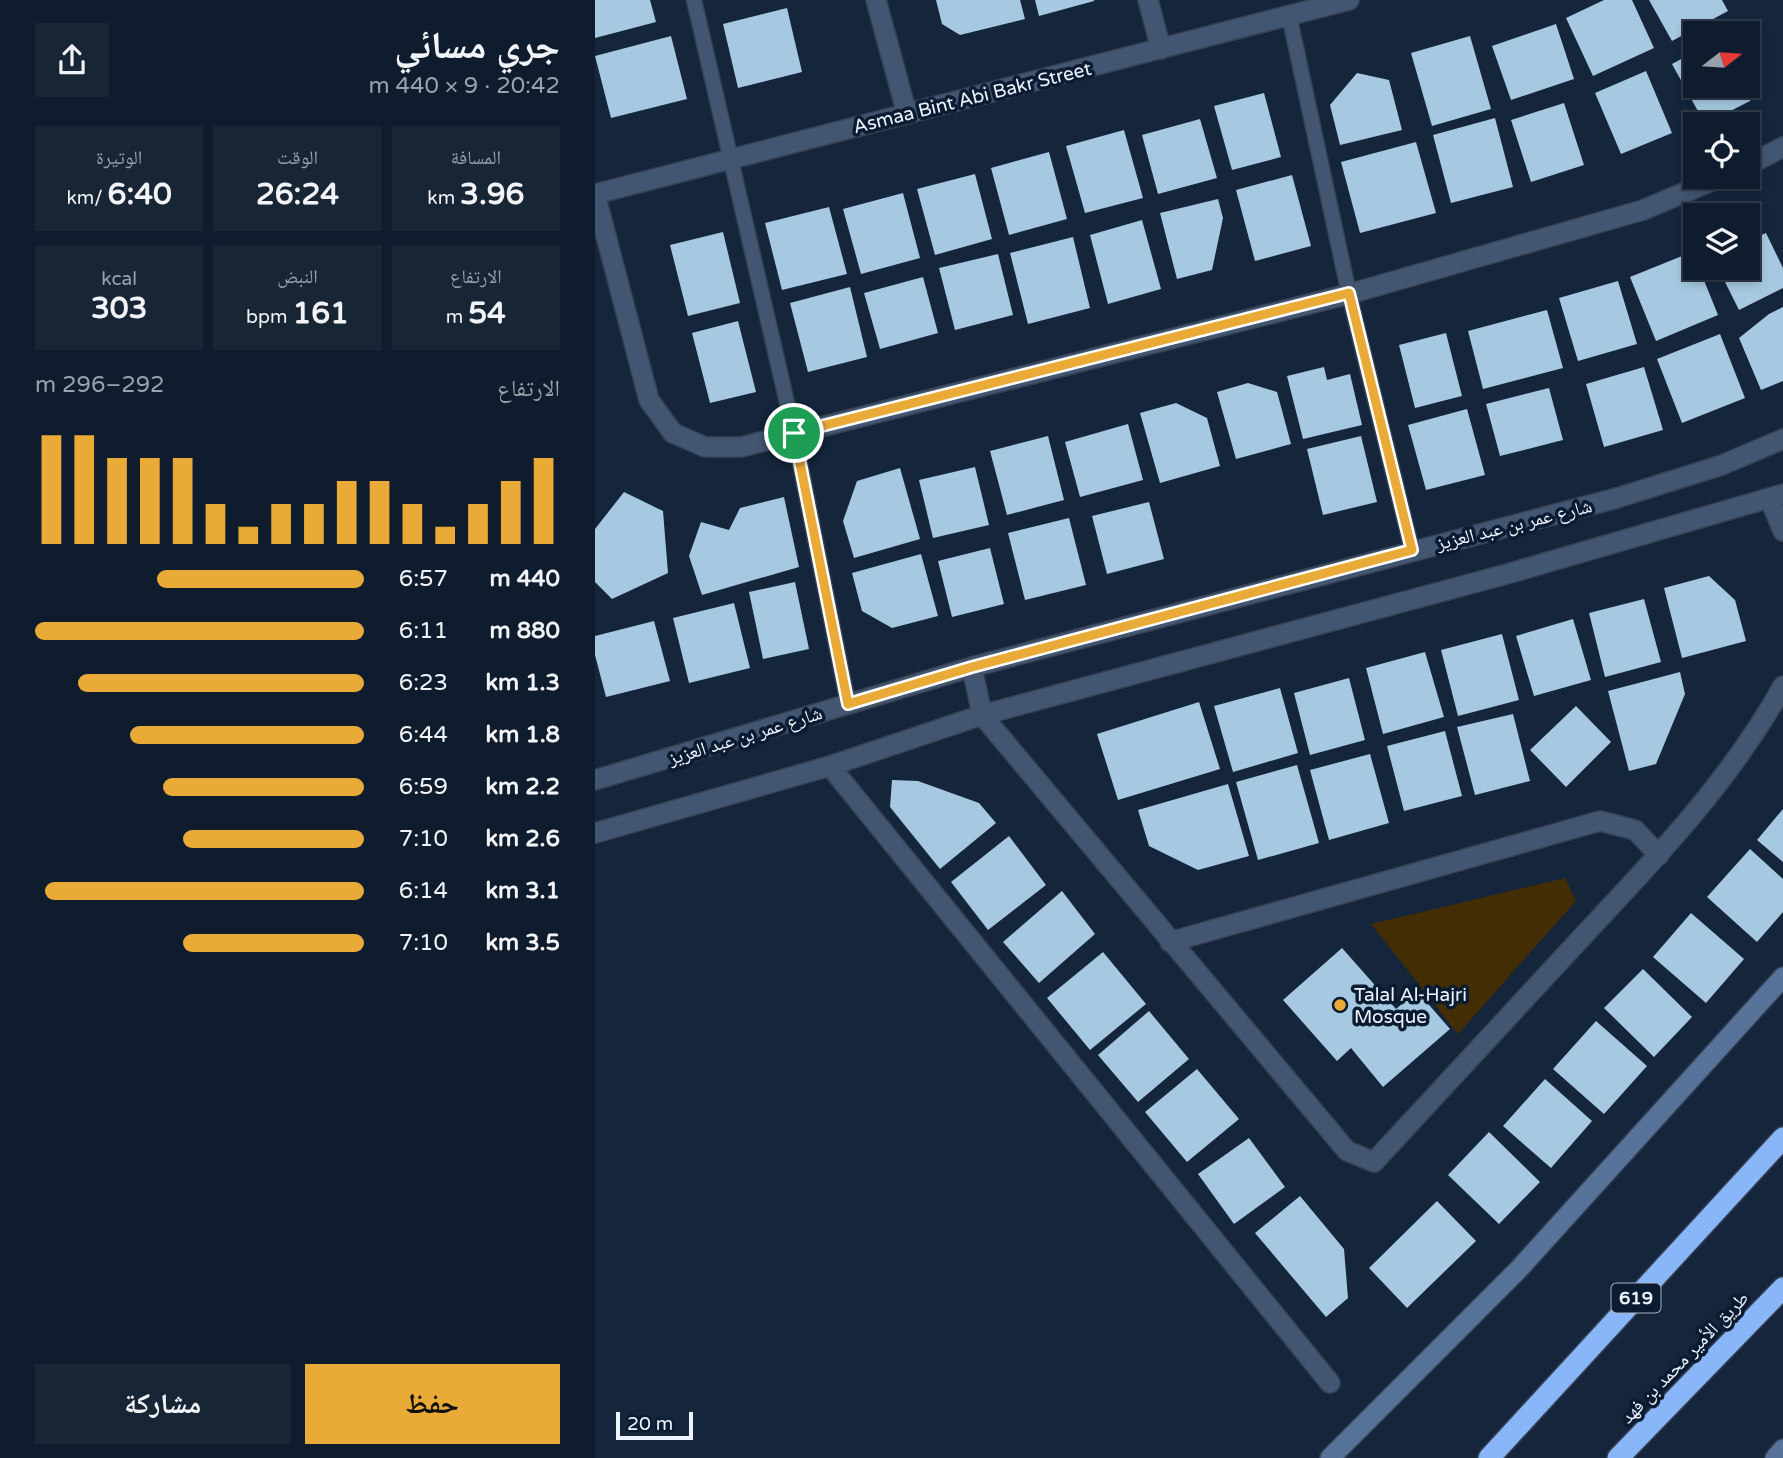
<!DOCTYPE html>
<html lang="ar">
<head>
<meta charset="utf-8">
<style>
  :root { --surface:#0f1c2d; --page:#182535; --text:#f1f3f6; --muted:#9ba1aa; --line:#2f3a49; --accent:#eaaa38 }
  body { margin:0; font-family:"Varela Round","Noto Naskh Arabic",sans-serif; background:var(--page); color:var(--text); direction:rtl; height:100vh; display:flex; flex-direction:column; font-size:26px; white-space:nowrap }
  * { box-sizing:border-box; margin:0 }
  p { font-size:23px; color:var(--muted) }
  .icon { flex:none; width:38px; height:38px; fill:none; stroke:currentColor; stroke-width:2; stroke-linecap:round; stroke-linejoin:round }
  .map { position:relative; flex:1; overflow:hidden; direction:ltr }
  .drawer { display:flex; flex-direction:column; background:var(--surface); width:595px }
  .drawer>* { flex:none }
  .needle { width:46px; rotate:73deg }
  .tools { position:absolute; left:1088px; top:21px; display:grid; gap:14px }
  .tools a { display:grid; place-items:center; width:77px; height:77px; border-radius:0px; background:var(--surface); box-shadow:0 4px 10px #0003,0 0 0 2px var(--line); font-size:35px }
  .scale { position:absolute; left:21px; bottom:18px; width:77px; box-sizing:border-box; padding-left:7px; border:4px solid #eef4fe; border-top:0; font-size:19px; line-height:24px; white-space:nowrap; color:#eef4fe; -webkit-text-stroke:5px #0b1b32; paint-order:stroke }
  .pin { position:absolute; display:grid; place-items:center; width:60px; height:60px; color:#fff; margin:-30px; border:4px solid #fff; border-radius:50%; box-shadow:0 2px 7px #0007 }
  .round { display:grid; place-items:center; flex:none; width:74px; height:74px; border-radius:0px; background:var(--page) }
  .head { display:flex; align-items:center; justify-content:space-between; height:119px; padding:0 35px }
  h1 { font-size:38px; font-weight:700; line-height:52px }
  .metrics { display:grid; grid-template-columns:repeat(3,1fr); gap:10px; height:119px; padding:7px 35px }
  .metrics div { display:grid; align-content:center; border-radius:0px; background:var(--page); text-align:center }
  .metrics b { font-size:30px; font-weight:700 }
  .metrics small { font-size:19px; font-weight:400 }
  .metrics p { font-size:19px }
  .chart { height:196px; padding:14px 35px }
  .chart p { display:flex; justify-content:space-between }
  .chart svg { width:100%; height:126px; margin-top:7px; stroke:var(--accent); stroke-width:6 }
  .cta { display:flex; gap:14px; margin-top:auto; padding:14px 35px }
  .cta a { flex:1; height:80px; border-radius:0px; background:var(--accent); color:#111; font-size:28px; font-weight:700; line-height:80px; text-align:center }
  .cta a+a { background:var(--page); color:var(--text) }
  ul { padding:0 35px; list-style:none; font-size:23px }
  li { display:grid; grid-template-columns:112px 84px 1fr; align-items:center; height:52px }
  li i { height:18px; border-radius:9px; background:var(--accent) }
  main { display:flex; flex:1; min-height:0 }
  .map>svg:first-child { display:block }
  .green { fill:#432d04 }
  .building { fill:#a6c9e1 }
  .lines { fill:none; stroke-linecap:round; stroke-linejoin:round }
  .service-casing { stroke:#364053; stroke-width:17 }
  .minor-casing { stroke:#364053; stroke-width:22 }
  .tertiary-casing { stroke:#364053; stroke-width:22 }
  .secondary-casing { stroke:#364053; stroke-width:22 }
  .motorway-casing { stroke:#364053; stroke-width:24 }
  .service { stroke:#435671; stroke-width:14 }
  .minor { stroke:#435671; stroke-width:19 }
  .tertiary { stroke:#435671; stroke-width:19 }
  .secondary { stroke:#58739a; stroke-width:19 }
  .motorway { stroke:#88b6f9; stroke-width:21 }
  .route-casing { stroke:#fff; stroke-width:14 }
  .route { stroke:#eaaa38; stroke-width:9 }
  .poi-dot { fill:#eaaa38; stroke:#0b1b32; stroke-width:2.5 }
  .labels { text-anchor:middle; stroke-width:7; stroke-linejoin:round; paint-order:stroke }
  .shield { fill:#0b1b32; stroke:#aab3c1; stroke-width:2 }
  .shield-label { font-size:18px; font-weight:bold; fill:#eef4fe }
  .street-label { font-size:19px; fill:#eef4fe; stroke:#0b1b32 }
  .poi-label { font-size:19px; fill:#eef4fe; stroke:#0b1b32; text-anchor:start }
</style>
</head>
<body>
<main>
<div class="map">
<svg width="1188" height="1458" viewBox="0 0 1188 1458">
  <rect width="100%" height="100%" fill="#14253c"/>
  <path class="green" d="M970,878l11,23 -118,133 -87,-110z"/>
  <path class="building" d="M0,0h55l6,22 -61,16z
    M341,0h84l5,19 -65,16 -18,-11z
    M440,0h59v1l-55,15z
    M1009,0h28l22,48 -61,28 -27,-58z
    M1054,0h73l6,11 -56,30z
    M192,8l15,64 -64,16 -15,-64z
    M961,24l18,55 -63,21 -19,-54z
    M76,36l16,63 -76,19 -16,-62z
    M875,36l21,73 -59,17 -21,-73z
    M1153,45l11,21 -9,35 -45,23 -33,-60 24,-13v35h52z
    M1051,71l26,62 -51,21 -26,-61z
    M762,73l32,7 13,50 -62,15 -10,-40z
    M669,93l17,64 -49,13 -18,-64z
    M969,103l20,62 -53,17 -20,-62z
    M900,118l18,69 -62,16 -18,-68z
    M605,119l17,59 -59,16 -16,-59z
    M529,130l19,68 -58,15 -19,-67z
    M821,142l20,71 -76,20 -19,-71z
    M454,152l18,67 -58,16 -18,-67z
    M380,174l17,65 -57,16 -18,-66z
    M697,175l19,71 -56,15 -19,-71z
    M308,193l17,65 -59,16 -18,-65z
    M623,199l5,19 -11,52 -35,9 -17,-66z
    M234,207l18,67 -65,16 -17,-67z
    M547,220l19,69 -53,15 -18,-69z
    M128,232l17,71 -52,13 -18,-71z
    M1171,233l17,35v20l-44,22 -21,-42h30v-27z
    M478,237l17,71 -62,16 -18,-71z
    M1097,252l4,16h3l19,47 -62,26 -26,-64z
    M403,254l15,61 -58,15 -16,-62z
    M328,277l15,56 -58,16 -16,-56z
    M1023,281l19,63 -59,17 -19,-63z
    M255,287l17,70 -59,15 -18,-69z
    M1188,307v74l-22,9 -22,-52 30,-24z
    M952,310l16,58 -80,21 -15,-58z
    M143,321l18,71 -46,11 -18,-70z
    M851,333l16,63 -47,12 -16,-63z
    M1125,334l25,64 -63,25 -25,-64z
    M729,367l3,13 23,-6 12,51 -59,14 -16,-63z
    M1049,367l19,63 -59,17 -18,-63z
    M653,383l29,9 14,52 -55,15 -19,-67z
    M954,388l14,52 -63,16 -14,-52z
    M581,403l31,15 13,48 -60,17 -20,-70z
    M872,409l18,66 -59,15 -18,-65z
    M533,424l15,56 -63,17 -15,-55z
    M453,436l16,64 -57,15 -17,-64z
    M766,436l16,66 -54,13 -16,-66z
    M380,467l14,58 -56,13 -14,-58z
    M305,468l20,71 -66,19 -11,-37 14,-40z
    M29,492l39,19 5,62 -56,26 -17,-17v-53z
    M189,497l15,70 -97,28 -13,-39 12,-34 28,8 11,-22z
    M554,502l15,57 -57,15 -15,-58z
    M474,518l17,67 -61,15 -17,-67z
    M395,548l14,56 -52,13 -14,-56z
    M326,554l17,62 -46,12 -30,-17 -10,-38z
    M1114,576l26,24 11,41 -64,17 -18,-70z
    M200,582l14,67 -46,10 -14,-67z
    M1049,599l17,63 -56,15 -16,-64z
    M139,603l16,65 -61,15 -16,-65z
    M978,619l18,61 -57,16 -18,-60z
    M59,621l16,60 -64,16 -11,-42v-19z
    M907,634l17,66 -61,16 -17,-66z
    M830,652l19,65 -61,17 -17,-66z
    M1085,672l5,22 -29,70 -27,7 -21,-80z
    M754,678l16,62 -55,15 -16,-62z
    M685,688l18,65 -65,19 -19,-66z
    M604,702l21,67 -102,31 -21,-66z
    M981,706l35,36 -45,45 -36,-37z
    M918,714l17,67 -55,14 -18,-68z
    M850,731l17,65 -58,15 -17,-65z
    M775,754l19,69 -60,17 -19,-70z
    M702,765l22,78 -61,17 -22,-78z
    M297,780l26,1 61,22 17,20 -56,46 -50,-62z
    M633,784l21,72 -51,14 -49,-24 -11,-36z
    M1188,809v53l-26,-22z
    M414,836l37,49 -58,45 -37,-48z
    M1155,849l33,30v33l-26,30 -50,-45z
    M467,891l33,43 -56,49 -36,-41z
    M1096,913l53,46 -38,44 -53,-46z
    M747,948l54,61 21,-18 33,38 -67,58 -32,-39 -14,13 -54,-61z
    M508,952l43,52 -56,46 -43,-52z
    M1048,969l49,48 -38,40 -50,-49z
    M554,1011l40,48 -51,43 -40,-47z
    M1001,1021l51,45 -43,48 -51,-45z
    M602,1069l42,50 -52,43 -42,-50z
    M950,1079l47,42 -41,47 -48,-42z
    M894,1132l51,50 -41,42 -51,-49z
    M654,1138l36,49 -51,37 -36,-50z
    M705,1196l44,53 4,49 -22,19 -71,-84z
    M842,1201l39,40 -69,67 -38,-40z"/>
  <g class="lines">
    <defs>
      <path id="service" d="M99,0l100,433 54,271
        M694,15l60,279 63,256"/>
      <path id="minor" d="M281,0l31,114
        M553,0l13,49
        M754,0l-754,194 54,206 24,33 32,14h36l608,-153 294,-84 78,-33
        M1153,165l35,-18
        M1175,500l13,31
        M377,667l10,48 365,436 27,11c70,-75 140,-151 210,-227 74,-79 146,-154 199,-249
        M235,766l500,617
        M575,942l430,-121 35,9 24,25"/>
      <path id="tertiary" d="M0,780l377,-113 645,-169 105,-33 61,-26
        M0,833l235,-67 152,-51 525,-141 276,-80"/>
      <path id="secondary" d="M735,1458l188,-188 265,-293
        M1180,1458l8,-9"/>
      <path id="motorway" d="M894,1458l294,-320
        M1023,1458l165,-170"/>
    </defs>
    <use href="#service" class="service-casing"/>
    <use href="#minor" class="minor-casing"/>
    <use href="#tertiary" class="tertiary-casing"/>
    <use href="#secondary" class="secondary-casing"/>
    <use href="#motorway" class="motorway-casing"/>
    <use href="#service" class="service"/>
    <use href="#minor" class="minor"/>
    <use href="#tertiary" class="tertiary"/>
    <use href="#secondary" class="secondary"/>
    <use href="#motorway" class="motorway"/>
  </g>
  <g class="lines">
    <defs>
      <path id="route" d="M754,293l63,257 -440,117 -124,37 -54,-271z"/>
    </defs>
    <use href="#route" class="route-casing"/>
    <use href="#route" class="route"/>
  </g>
  <circle class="poi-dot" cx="745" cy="1005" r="7"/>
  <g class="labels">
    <rect class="shield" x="1016.5" y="1283.5" width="49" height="29" rx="5"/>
    <g class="shield-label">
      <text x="1041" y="1304">619</text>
    </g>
    <g class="street-label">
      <text transform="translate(377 97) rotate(-14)" y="7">Asmaa Bint Abi Bakr Street</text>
      <text transform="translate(919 524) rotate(-14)" y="7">شارع عمر بن عبد العزيز</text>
      <text transform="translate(150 735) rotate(-17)" y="7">شارع عمر بن عبد العزيز</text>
      <text transform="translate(1089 1357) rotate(-46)" y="7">طريق الأمير محمد بن فهد</text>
    </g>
    <g class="poi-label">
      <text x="759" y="1001">Talal Al-Hajri<tspan x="759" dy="22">Mosque</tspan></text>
    </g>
  </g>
</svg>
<div class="tools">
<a><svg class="needle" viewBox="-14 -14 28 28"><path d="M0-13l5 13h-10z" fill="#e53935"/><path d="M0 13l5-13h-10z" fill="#9ba1aa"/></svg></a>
<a><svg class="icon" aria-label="locate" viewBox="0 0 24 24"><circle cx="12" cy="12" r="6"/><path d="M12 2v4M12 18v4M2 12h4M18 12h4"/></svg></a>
<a><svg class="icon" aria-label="layers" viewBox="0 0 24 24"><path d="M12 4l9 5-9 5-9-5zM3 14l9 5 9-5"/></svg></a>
</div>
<div class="scale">20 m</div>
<div class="pin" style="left:199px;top:433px;background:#1e9e55"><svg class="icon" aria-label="arrive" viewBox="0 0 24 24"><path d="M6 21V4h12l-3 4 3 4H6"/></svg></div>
</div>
<section class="drawer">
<div class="head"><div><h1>جري مسائي</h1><p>20:42 · 9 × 440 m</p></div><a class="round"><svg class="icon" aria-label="share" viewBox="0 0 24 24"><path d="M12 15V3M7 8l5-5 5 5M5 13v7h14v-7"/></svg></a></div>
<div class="metrics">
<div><p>المسافة</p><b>3.96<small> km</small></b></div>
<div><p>الوقت</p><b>26:24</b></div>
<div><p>الوتيرة</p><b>6:40<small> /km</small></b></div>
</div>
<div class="metrics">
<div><p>الارتفاع</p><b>54<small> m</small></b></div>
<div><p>النبض</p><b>161<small> bpm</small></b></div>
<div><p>kcal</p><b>303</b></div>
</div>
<div class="chart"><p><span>الارتفاع</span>292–296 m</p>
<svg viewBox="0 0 160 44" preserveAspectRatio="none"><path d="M5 44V6M15 44V6M25 44V14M35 44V14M45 44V14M55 44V30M65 44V38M75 44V30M85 44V30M95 44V22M105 44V22M115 44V30M125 44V38M135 44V30M145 44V22M155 44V14"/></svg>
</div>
<ul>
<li><b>440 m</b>6:57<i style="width:63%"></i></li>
<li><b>880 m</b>6:11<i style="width:100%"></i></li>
<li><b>1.3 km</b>6:23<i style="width:87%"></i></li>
<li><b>1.8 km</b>6:44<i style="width:71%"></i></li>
<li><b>2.2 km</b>6:59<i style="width:61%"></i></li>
<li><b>2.6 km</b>7:10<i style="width:55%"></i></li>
<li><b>3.1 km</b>6:14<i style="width:97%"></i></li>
<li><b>3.5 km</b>7:10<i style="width:55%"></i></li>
</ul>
<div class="cta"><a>حفظ</a><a>مشاركة</a></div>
</section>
</main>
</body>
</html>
